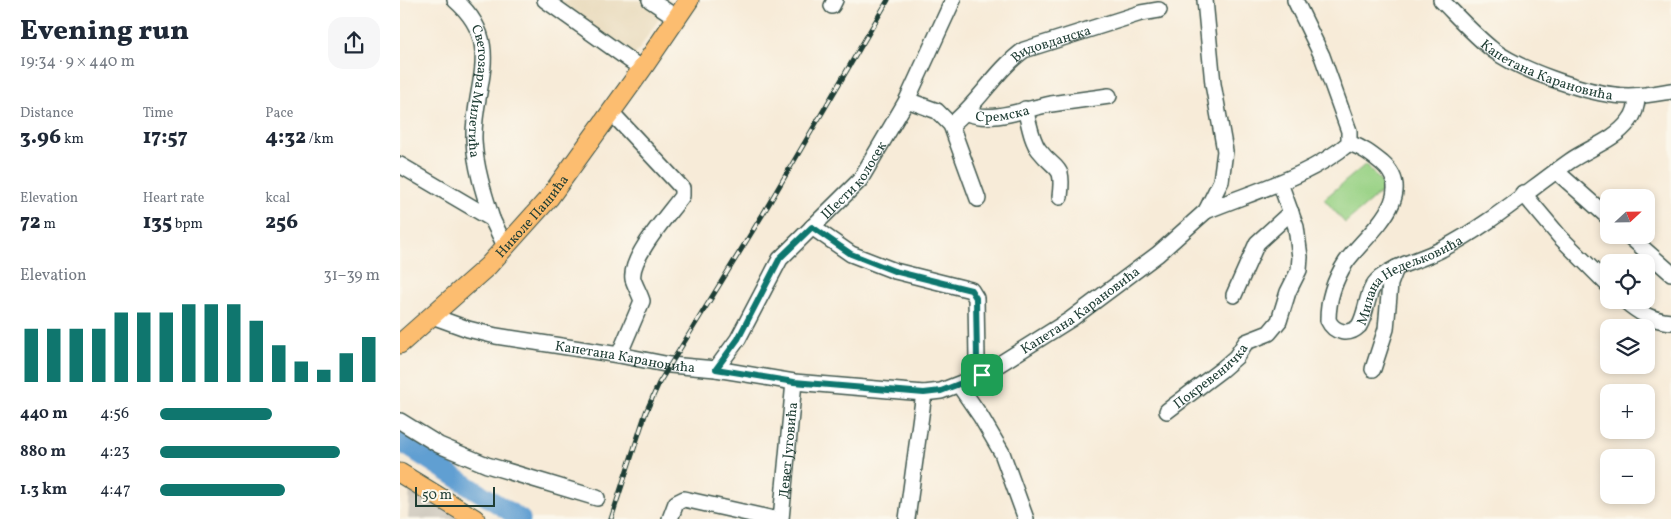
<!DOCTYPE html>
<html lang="en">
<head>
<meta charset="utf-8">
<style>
  :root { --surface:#fff; --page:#f6f6f7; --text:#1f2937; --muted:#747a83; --accent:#0f766e }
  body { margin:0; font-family:Vollkorn,serif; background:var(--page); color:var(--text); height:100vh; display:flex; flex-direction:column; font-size:19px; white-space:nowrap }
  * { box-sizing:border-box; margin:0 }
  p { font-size:16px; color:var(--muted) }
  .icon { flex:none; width:28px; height:28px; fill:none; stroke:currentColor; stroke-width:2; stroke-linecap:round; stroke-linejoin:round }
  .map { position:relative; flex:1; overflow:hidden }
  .side { display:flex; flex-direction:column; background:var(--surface); width:400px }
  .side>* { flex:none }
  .needle { width:32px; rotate:68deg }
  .buttons { position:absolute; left:1200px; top:189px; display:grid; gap:10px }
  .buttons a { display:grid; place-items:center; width:55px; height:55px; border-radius:10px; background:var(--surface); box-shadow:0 2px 8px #0003; font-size:25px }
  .scale { position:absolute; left:15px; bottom:12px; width:80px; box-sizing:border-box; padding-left:5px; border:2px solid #1f3d34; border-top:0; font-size:14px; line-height:18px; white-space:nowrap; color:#1f3d34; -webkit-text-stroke:4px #fbf7ec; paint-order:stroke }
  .pin { position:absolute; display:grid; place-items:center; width:42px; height:42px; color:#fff; margin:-21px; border-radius:10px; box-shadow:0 2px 8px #0006 }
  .round { display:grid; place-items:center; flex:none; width:52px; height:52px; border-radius:15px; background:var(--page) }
  .head { display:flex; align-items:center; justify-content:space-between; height:85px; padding:0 20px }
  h1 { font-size:28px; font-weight:800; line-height:38px }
  .stats { display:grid; grid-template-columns:repeat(3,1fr); gap:8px; height:85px; padding:5px 20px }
  .stats div { display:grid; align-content:center }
  .stats b { font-size:21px; font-weight:800 }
  .stats small { font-size:14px; font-weight:400 }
  .stats p { font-size:14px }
  .chart { height:140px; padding:10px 20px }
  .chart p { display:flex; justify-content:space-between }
  .chart svg { width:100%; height:90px; margin-top:5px; stroke:var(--accent); stroke-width:6 }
  ul { padding:0 20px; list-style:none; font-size:16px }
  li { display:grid; grid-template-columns:80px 60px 1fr; align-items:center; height:38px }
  li i { height:12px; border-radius:6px; background:var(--accent) }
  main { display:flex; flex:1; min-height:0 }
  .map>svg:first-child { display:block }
  .built { fill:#e8d9ba }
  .industrial { fill:#c9c3b8 }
  .green { fill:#99d285; stroke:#5c885c }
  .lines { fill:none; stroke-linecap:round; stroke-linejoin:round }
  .river { stroke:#609fd2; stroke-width:19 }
  .minor-casing { stroke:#3f574d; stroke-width:18 }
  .major-casing { stroke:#3f574d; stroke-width:21 }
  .minor { stroke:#fff; stroke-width:15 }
  .major { stroke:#fcbd6f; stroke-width:19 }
  .rail-casing { stroke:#1f3d34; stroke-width:5 }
  .rail { stroke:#fbf7ec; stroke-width:3; stroke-dasharray:9; stroke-linecap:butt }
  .route-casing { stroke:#fff; stroke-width:10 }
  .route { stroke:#0f766e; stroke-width:6 }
  .labels { text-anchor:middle; stroke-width:5; stroke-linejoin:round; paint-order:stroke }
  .street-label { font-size:14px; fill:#1f3d34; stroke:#fbf7ec }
</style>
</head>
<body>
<main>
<section class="side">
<div class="head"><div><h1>Evening run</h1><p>19:34 · 9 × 440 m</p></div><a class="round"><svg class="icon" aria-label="share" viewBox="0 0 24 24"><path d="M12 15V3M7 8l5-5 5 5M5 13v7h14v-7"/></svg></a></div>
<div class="stats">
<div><p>Distance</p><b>3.96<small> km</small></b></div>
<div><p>Time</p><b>17:57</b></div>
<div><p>Pace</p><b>4:32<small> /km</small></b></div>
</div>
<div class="stats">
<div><p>Elevation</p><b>72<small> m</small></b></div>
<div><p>Heart rate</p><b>135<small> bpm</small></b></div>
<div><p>kcal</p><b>256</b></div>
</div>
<div class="chart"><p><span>Elevation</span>31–39 m</p>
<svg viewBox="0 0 160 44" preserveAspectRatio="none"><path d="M5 44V18M15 44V18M25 44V18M35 44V18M45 44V10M55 44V10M65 44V10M75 44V6M85 44V6M95 44V6M105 44V14M115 44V26M125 44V34M135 44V38M145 44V30M155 44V22"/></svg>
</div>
<ul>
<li><b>440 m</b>4:56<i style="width:51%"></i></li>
<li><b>880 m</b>4:23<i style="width:82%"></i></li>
<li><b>1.3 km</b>4:47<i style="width:57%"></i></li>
</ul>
</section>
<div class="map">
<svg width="1271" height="519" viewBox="0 0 1271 519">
  <rect width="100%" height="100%" fill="#fbf7ec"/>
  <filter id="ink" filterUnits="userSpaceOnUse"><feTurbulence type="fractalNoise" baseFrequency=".02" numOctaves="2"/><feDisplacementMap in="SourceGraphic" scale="10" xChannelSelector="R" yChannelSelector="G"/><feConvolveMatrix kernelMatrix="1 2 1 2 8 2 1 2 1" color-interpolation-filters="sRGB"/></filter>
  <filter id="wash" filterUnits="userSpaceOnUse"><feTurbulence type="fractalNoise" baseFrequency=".0096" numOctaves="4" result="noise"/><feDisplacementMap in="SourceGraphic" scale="20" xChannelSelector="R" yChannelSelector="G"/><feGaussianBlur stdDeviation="1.12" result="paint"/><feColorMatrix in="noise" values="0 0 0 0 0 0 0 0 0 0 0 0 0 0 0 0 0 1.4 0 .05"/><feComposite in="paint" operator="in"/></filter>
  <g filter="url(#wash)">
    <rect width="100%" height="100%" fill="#f7ebd8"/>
    <path class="built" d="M147,0h124l-39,60z"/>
    <path class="industrial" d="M10,487l59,32h-61z"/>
    <path class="green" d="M966,164l20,24 -41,35 -21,-24z"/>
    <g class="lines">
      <path class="river" d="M0,442l121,77"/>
    </g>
  </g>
  <g filter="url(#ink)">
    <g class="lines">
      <defs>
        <g id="minor">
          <path id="s1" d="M55,0c51,44 17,87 19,140 1,26 10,54 18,79"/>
          <path d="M145,0l97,69"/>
          <path d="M250,0l27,18"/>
          <path id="s2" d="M1041,0c17,17 33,35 52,50 27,20 88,41 121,45 19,3 38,-1 57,-4"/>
          <path d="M432,6l3,-6"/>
          <path id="s3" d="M507,100l30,11 14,14c28,-22 44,-54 73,-75l117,-37 18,-3"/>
          <path d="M625,109c4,13 6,31 14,41 18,23 25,13 21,47"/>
          <path d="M211,112l71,76v8c-13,18 -53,62 -49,83 2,7 7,15 9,22l-23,54"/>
          <path id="s4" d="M567,113c25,10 58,-4 84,-9 19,-3 39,-5 58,-8"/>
          <path d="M551,125l27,74"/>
          <path id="s5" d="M949,143c14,5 22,11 33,20 38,33 -17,72 -36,99 -11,17 -18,38 -18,58 6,13 21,16 31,6 9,-15 7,-37 21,-48 19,-15 42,-18 62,-29 44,-22 87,-59 128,-88 19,-13 45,-21 59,-40 6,-7 8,-16 8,-25"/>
          <path d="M0,165l92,54 14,29"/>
          <path d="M1156,171l53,47"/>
          <path d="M1123,193l37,44 49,49"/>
          <path d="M806,211c48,-20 103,-34 143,-68v-12l-27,-75 -27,-56"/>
          <path d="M412,227l39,27 44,17 76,19 5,8 1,62 5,15"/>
          <path d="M1228,235l43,38"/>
          <path d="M834,295l23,-52 34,-31"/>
          <path d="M1224,300c15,13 27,20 47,22"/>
          <path id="s6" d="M32,316l36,13 28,7 123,19 51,10 46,4 78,13 130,11 17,-2 41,-16 89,-56 87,-65 48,-43 15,-30 4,-30 -12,-67 -8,-84"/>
          <path id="s7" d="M316,369l22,-30 42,-80 80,-79 47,-80 46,-100"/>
          <path d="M973,369l13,-40 4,-45 6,-16"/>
          <path d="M559,385l22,32 21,36 24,66"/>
          <path id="s8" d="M767,411l54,-41 15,-13 10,-15 23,-9 10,-12 9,-29 11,-22 1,-13 -4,-30 -16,-44"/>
          <path d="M0,421l39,24 48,20 110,33"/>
          <path d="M270,519l6,-16 8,-4 90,20"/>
          <path id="s9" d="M381,519l13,-137"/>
          <path d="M507,519l17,-126"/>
        </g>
        <g id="major">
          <path id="s10" d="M0,344l88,-78 61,-68 93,-129 47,-69"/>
          <path d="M0,473l75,46"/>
        </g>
      </defs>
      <use href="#minor" class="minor-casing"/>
      <use href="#major" class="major-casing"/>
      <use href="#minor" class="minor"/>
      <use href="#major" class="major"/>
      <defs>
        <path id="rail" d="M211,519l35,-107 13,-29 104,-169 125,-214"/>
      </defs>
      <use href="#rail" class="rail-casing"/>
      <use href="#rail" class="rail"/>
    </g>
  </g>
  <g class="lines" filter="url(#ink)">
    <defs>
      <path id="route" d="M412,227l39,27 43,17 77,19 5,8 1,62 5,15 -41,16 -17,2 -130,-11 -78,-13 22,-30 42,-81z"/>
    </defs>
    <use href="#route" class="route-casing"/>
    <use href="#route" class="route"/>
  </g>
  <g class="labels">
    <g class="street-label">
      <text dy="5" stroke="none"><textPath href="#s3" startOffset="184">Видовданска</textPath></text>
      <text dy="5" stroke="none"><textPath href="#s2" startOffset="130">Капетана Карановића</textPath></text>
      <text dy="5" stroke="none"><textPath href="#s1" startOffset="100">Светозара Милетића</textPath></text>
      <text dy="5" stroke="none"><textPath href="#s4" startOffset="36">Сремска</textPath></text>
      <text dy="5" stroke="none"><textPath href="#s7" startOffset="236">Шести колосек</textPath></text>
      <text dy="5" stroke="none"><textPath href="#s10" startOffset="184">Николе Пашића</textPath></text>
      <text dy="5" stroke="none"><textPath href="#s5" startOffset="330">Милана Недељковића</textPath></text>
      <text dy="5" stroke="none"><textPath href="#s6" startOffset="678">Капетана Карановића</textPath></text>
      <text dy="5" stroke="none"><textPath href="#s6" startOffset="198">Капетана Карановића</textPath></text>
      <text dy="5" stroke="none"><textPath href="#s8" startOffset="56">Покревеничка</textPath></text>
      <text dy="5" stroke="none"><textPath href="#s9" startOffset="69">Девет Југовића</textPath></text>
    </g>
  </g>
</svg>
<div class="buttons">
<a><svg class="needle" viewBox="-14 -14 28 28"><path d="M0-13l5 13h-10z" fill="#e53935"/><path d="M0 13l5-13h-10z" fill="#747a83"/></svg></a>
<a><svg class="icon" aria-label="locate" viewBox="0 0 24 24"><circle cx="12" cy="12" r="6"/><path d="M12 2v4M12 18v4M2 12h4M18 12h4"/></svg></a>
<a><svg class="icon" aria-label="layers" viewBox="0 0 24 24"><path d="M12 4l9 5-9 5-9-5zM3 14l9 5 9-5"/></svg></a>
<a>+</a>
<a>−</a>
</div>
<div class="scale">50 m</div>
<div class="pin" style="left:582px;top:375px;background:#1e9e55"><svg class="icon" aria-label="arrive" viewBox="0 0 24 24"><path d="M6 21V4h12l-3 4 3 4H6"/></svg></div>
</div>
</main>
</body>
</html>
